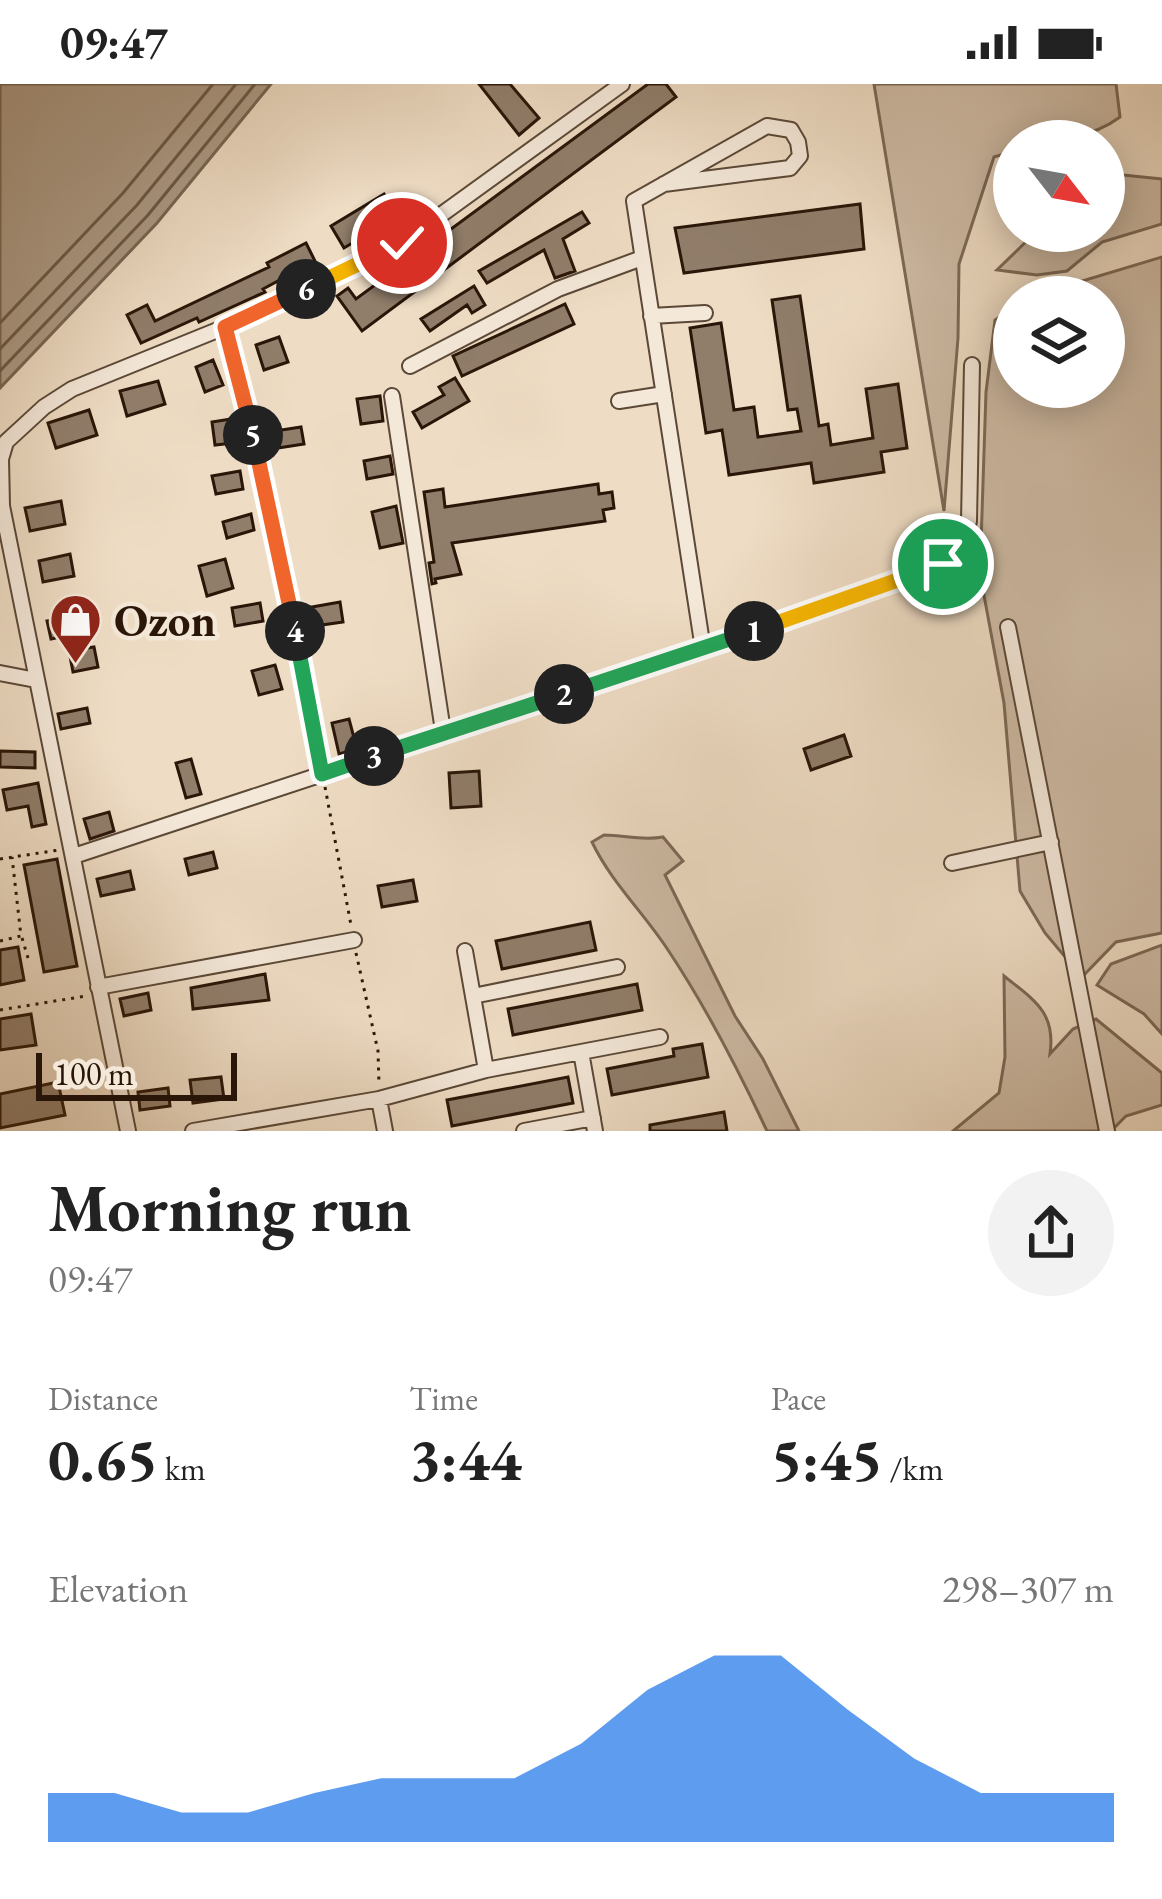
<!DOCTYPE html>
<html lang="en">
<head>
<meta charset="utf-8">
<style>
  :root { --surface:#fff; --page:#f2f2f2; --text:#222; --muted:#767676; --accent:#1a73e8 }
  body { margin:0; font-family:"EB Garamond",serif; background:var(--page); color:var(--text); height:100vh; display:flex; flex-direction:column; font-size:45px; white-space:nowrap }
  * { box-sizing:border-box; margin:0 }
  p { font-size:39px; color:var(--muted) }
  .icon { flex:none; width:66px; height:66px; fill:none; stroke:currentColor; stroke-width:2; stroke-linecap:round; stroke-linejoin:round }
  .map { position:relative; height:1047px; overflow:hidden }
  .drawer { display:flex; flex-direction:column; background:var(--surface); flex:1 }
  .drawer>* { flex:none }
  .needle { width:78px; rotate:121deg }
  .controls { position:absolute; left:993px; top:36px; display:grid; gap:24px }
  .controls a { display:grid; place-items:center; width:132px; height:132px; border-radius:50%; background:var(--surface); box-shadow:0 6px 30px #0003; font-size:60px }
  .scale { position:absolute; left:36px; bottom:30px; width:201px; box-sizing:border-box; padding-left:12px; border:6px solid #2a1608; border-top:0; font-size:33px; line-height:42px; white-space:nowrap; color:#2a1608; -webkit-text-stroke:9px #f4e8d9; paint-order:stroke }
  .pin { position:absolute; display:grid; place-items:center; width:102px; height:102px; color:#fff; margin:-51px; border:6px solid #fff; border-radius:50%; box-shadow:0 3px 12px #0007 }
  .km { position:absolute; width:60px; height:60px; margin:-30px; border-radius:50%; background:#222; color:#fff; font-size:33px; line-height:60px; text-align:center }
  .round { display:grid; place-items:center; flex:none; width:126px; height:126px; border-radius:63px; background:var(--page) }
  .headline { display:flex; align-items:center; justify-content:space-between; height:204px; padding:0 48px }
  h1 { font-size:66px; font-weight:700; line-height:90px }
  .figures { display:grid; grid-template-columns:repeat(3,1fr); gap:18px; height:204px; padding:12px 48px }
  .figures div { display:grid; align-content:center }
  .figures b { font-size:60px; font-weight:700 }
  .figures small { font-size:33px; font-weight:400 }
  .figures p { font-size:33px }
  .chart { height:336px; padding:24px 48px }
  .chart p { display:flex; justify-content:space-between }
  .chart svg { width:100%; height:216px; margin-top:12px; fill:var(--accent); opacity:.7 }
  .status { display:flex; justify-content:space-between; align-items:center; height:84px; padding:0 60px; background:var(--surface); direction:ltr }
  .status svg { height:33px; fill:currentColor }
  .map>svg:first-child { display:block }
  .green { fill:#cdbaa4; stroke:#7c6856; stroke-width:3 }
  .water { fill:#ab9984; stroke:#776552; stroke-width:3 }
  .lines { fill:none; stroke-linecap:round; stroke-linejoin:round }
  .shore { stroke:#6a5846; stroke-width:3 }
  .building { fill:#907d6a; stroke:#2a1608; stroke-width:3 }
  .minor-casing { stroke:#5b4837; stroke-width:18 }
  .path { stroke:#2a1608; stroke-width:3; stroke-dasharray:3 6; stroke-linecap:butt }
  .minor { stroke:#f4e8d9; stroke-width:14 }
  .split-1-casing { stroke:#fff; stroke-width:24 }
  .split-2-casing { stroke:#fff; stroke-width:24 }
  .split-3-casing { stroke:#fff; stroke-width:24 }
  .split-4-casing { stroke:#fff; stroke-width:24 }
  .split-5-casing { stroke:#fff; stroke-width:24 }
  .split-6-casing { stroke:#fff; stroke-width:24 }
  .split-7-casing { stroke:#fff; stroke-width:24 }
  .split-1 { stroke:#f5b400; stroke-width:15 }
  .split-2 { stroke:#22a559; stroke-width:15 }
  .split-3 { stroke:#22a559; stroke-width:15 }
  .split-4 { stroke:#22a559; stroke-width:15 }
  .split-5 { stroke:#f0652b; stroke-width:15 }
  .split-6 { stroke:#f0652b; stroke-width:15 }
  .split-7 { stroke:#f5b400; stroke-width:15 }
  .labels { text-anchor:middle; stroke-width:9; stroke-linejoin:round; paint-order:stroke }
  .poi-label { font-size:45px; font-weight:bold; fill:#2a1608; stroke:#f4e8d9; text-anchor:start }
</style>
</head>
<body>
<div class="status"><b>09:47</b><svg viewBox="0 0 49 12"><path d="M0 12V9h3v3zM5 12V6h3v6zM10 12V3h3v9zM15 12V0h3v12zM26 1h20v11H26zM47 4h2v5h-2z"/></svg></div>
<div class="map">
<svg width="1162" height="1047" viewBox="0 0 1162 1047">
  <rect width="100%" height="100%" fill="#eedcc4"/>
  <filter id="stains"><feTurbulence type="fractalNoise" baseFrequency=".00167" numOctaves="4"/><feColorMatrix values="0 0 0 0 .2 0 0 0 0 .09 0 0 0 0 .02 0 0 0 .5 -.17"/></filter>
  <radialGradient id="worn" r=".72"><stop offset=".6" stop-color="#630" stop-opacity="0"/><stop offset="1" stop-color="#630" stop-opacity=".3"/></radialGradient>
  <path class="green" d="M874,0h242l4,33c-30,23 -69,24 -106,24v10l-20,6 -35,107 -1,74 -14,173z
    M1104,89l58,6v45l-60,18 -35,29 -30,4 -40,-5 40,-39h67z
    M1162,173v676l-46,9 -34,35 -37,-44 -25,-42 -16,-188 -24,-129 6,-182 9,-72 19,-13v80h90v-90h-75z
    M604,751c21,0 37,6 59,2l20,24 -18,14 70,141 28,43 36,72h-32c-29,-62 -61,-124 -99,-181 -24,-37 -57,-68 -76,-108z
    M1162,861v89l-18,-20 -47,-29 14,-21z
    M1004,892c30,24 52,36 46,78l23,-25 23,-10 66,54v32l-36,11 -15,15h-158l46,-38 6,-36z"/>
  <path class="water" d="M0,0h271l-114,139 -157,165z"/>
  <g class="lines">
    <path class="shore" d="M0,239l123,-130 90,-109
      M0,265l137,-144 99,-121
      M0,287l148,-156 107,-131"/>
  </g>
  <path class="building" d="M479,0h31l29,34 -20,17z
    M648,0h18l10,13 -314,234 -25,-35 11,-8 8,11z
    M384,110l13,22 -53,32 -13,-22z
    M860,120l4,45 -180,24 -9,-45z
    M582,128l7,11 -26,16 12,32 -20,7 -11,-28 -57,33 -8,-12z
    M306,159l9,18 -52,28 2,3 -66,30 -2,-4 -56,25 -14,-28 20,-10 8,16 114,-54 -2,-4z
    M474,202l11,19 -13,8 -5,-8 -37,26 -9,-12z
    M800,212l19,130 9,-2 3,21 42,-7 -7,-49 32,-5 9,64 -26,4 3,20 -70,11 -3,-20 -82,12 -7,-45 -16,3 -16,-105 31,-5 13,87 20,-3 4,30 43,-6 -4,-22 -9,1 -16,-110z
    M565,220l9,20 -112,52 -9,-20z
    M279,253l9,25 -24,8 -8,-25z
    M213,276l10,25 -18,7 -9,-25z
    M455,294l14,23 -47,27 -9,-16 31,-17 -5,-8z
    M158,297l7,23 -38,12 -7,-25z
    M380,312l3,25 -22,3 -4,-25z
    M89,326l8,25 -41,13 -8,-25z
    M231,335l3,24 -19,2 -3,-23z
    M301,343l3,17 -26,4 -3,-17z
    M390,372l3,18 -26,5 -3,-18z
    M240,387l3,18 -27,5 -4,-18z
    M598,400l1,10 13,-2 2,16 -11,2 2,11 -153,22 9,31 -26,5 1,4 -4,1 -3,-21 5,-1 -10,-70 19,-3 2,18z
    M61,417l4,23 -35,7 -5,-23z
    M396,422l7,37 -23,5 -8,-36z
    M251,430l3,16 -27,8 -4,-16z
    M70,470l4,22 -31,6 -4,-21z
    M225,475l8,29 -26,8 -8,-30z
    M340,518l3,20 -28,4 -3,-19z
    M260,519l3,18 -28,5 -3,-18z
    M81,531l6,33 7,-1 4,20 -25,5 -7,-36 -15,3 -4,-18z
    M275,581l7,24 -23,6 -7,-24z
    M87,624l3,15 -29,6 -3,-15z
    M349,635l8,30 -18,5 -7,-31z
    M844,651l7,21 -40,14 -7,-21z
    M0,667l35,1v16l-35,-1z
    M191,675l10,35 -15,4 -10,-35z
    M479,687l2,35 -30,2 -2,-35z
    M38,699l8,41 -14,3 -4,-21 -21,4 -4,-20z
    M109,728l5,19 -24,8 -6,-20z
    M213,768l4,16 -28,7 -4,-16z
    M57,775l20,107 -33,6 -20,-107z
    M130,787l4,18 -33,7 -4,-17z
    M413,796l4,21 -35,6 -4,-21z
    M590,838l6,28 -94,19 -6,-28z
    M18,863l6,33 -24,5v-35z
    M265,890l4,26 -76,9 -2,-21z
    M637,900l5,26 -129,25 -5,-26z
    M148,909l3,17 -27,6 -4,-17z
    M31,930l5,31 -36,5v-31z
    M702,960l6,33 -96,18 -5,-26 67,-13 -1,-7z
    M221,993l3,22 -31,4 -3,-23z
    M568,993l5,26 -121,23 -5,-26z
    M58,998l7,33 -65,13v-34z
    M168,1004l2,18 -30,4 -2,-18z
    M724,1028l3,19h-77v-6z"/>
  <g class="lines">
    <defs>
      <path id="minor" d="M664,100l126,-16 10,-12 -2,-14 -7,-12 -24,-4 -133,75 69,448
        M651,232l54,-3
        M225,243l44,173 54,274
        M410,282l148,-77 84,-31
        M392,312l51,335
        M619,317l45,-7
        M1008,543l99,504
        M0,589l36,7
        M74,772c290,-96 581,-190 869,-292l16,-11 10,-32 3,-156
        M952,779l99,-21
        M465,867l21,119
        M98,903l256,-47
        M473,912l144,-29
        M581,968l79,-15
        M379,1015l6,32
        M128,1047l-126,-625 -1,-47 5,-17 38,-35 28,-18 153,-62 177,-84 220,-159
        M193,1047l186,-32 107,-29 95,-18 14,79
        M524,1047l69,-13"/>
    </defs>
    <use href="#minor" class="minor-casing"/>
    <path class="path" d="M325,703l26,138
      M0,775l59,-9
      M22,854l6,20
      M0,857l21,-5 -9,-79
      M356,869l22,98 1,34
      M0,926l86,-14"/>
    <use href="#minor" class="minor"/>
  </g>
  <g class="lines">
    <defs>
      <path id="split-1" d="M754,547l189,-67"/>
      <path id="split-2" d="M564,610l190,-63"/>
      <path id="split-3" d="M374,672l190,-62"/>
      <path id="split-4" d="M295,547l27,143 52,-18"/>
      <path id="split-5" d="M253,351l42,196"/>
      <path id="split-6" d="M253,351l-28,-108 81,-38"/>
      <path id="split-7" d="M306,205l96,-46"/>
    </defs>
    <use href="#split-1" class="split-1-casing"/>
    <use href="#split-2" class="split-2-casing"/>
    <use href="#split-3" class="split-3-casing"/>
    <use href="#split-4" class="split-4-casing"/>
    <use href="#split-5" class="split-5-casing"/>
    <use href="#split-6" class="split-6-casing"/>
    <use href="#split-7" class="split-7-casing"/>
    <use href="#split-1" class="split-1"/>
    <use href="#split-2" class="split-2"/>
    <use href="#split-3" class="split-3"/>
    <use href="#split-4" class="split-4"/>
    <use href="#split-5" class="split-5"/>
    <use href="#split-6" class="split-6"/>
    <use href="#split-7" class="split-7"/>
  </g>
  <defs>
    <symbol id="shop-pin" viewBox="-11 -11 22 30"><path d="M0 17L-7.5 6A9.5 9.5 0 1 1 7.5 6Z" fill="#8f2418" stroke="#f4e8d9"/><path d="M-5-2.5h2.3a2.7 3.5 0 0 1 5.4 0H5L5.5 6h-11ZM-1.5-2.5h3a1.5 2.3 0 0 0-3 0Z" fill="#fff"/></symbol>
  </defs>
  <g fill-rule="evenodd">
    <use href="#shop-pin" x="46" y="506" width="59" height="81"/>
  </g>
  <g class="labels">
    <g class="poi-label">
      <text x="114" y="552">Ozon</text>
    </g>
  </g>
  <rect width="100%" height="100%" filter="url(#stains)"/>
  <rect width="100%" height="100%" fill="url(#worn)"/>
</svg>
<div class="controls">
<a><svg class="needle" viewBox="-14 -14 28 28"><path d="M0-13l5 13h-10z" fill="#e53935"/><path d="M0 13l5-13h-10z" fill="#767676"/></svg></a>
<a><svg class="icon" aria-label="layers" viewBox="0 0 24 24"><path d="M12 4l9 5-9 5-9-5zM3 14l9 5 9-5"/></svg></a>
</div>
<div class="scale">100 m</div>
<div class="pin" style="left:943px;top:480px;background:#1e9e55"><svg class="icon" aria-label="arrive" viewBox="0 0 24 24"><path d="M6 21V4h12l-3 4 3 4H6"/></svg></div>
<div class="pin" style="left:402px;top:159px;background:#d93025"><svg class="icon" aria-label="check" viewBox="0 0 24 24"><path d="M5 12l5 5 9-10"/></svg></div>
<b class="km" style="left:754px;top:547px">1</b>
<b class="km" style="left:564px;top:610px">2</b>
<b class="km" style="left:374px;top:672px">3</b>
<b class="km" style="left:295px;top:547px">4</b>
<b class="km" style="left:253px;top:351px">5</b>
<b class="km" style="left:306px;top:205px">6</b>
</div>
<section class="drawer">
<div class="headline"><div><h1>Morning run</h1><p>09:47</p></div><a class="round"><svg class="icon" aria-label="share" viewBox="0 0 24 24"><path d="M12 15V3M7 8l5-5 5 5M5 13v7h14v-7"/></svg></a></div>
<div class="figures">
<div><p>Distance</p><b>0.65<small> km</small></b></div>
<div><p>Time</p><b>3:44</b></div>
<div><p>Pace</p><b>5:45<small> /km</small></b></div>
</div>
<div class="chart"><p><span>Elevation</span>298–307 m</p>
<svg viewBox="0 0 160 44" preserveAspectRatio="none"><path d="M0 44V34L10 34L20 38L30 38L40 34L50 31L60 31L70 31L80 24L90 13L100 6L110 6L120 17L130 27L140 34L150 34L160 34V44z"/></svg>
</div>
</section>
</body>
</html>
